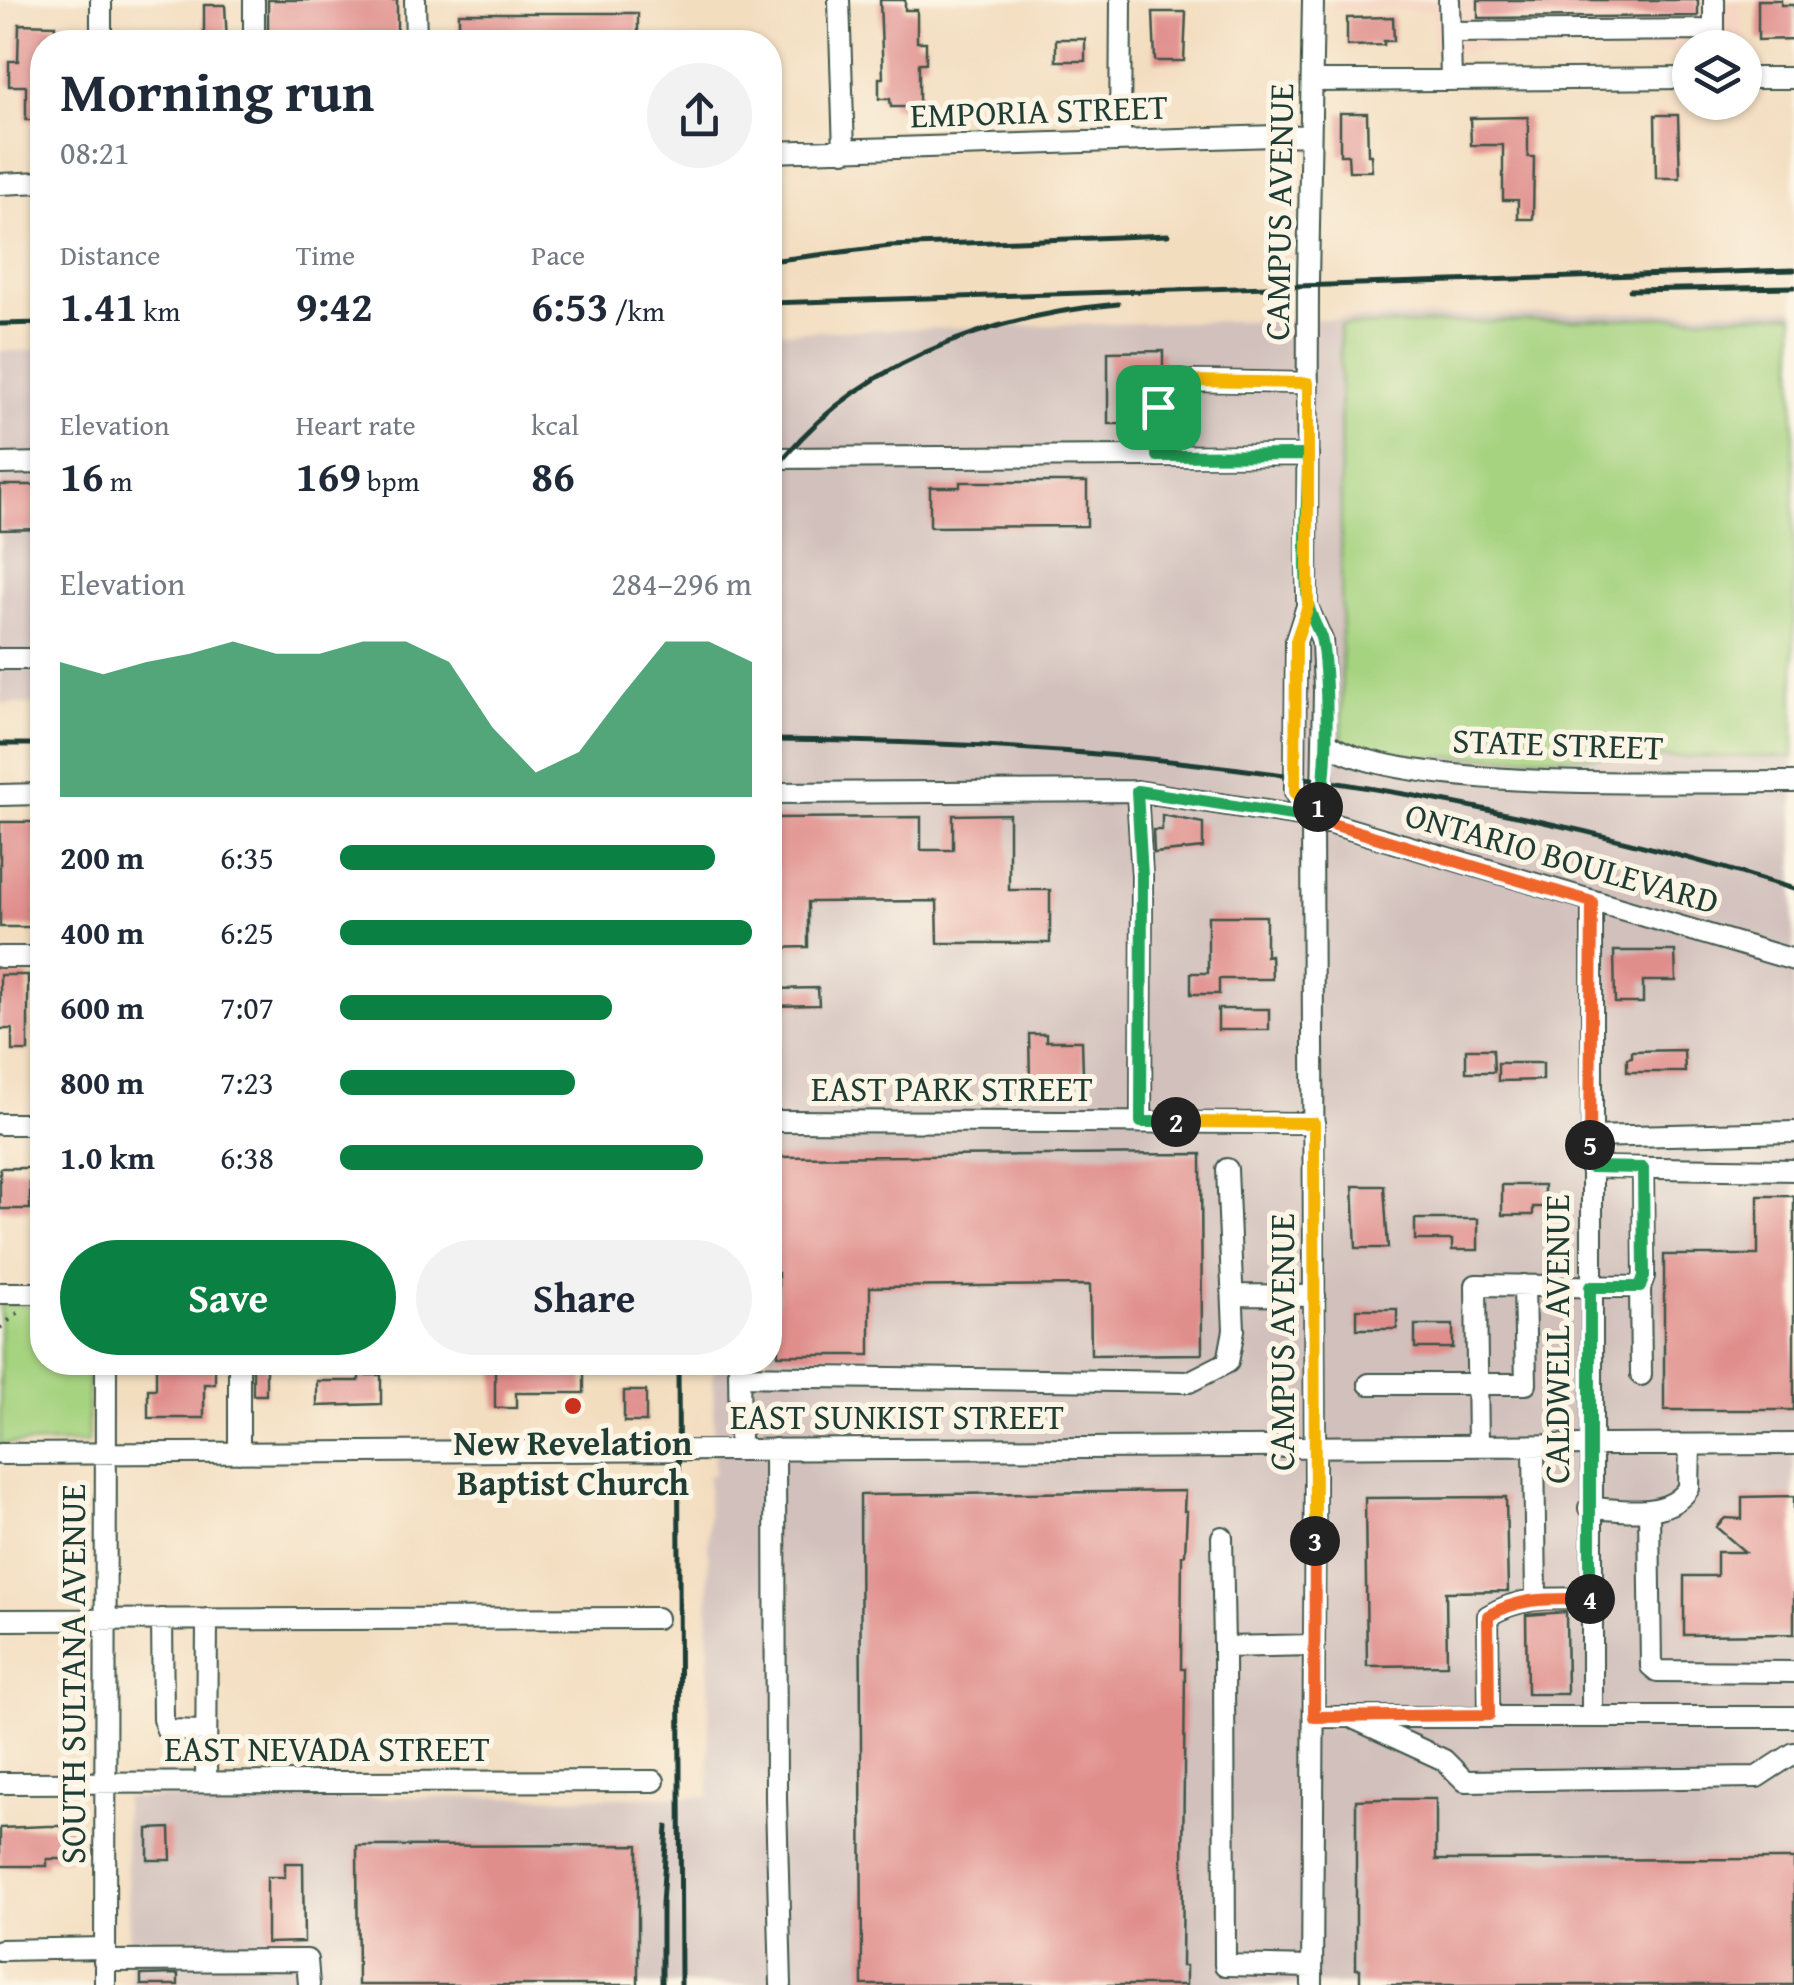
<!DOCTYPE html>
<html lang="en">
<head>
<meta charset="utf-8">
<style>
  :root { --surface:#fff; --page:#f2f2f3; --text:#1f2937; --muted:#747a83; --accent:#0b8043 }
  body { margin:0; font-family:"Gentium Book Plus",serif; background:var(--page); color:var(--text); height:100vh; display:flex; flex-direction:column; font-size:38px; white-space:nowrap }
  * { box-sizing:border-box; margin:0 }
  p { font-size:32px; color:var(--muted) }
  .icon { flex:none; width:55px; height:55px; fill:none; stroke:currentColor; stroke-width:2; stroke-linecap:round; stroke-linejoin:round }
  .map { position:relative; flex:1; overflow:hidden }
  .sheet { position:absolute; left:30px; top:30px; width:752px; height:1345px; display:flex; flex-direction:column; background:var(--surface); border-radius:40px; box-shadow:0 2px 8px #0004 }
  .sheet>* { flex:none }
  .controls { position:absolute; left:1672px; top:30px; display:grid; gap:20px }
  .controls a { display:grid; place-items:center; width:90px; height:90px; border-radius:50%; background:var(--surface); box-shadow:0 2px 8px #0004; font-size:50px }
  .pin { position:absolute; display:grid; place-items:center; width:85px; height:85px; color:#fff; margin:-42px; border-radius:20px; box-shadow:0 5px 15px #0006 }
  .km { position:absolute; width:50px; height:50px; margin:-25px; border-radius:50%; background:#222; color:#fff; font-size:28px; line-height:50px; text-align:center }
  .round { display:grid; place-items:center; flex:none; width:105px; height:105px; border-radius:52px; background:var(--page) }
  .overview { display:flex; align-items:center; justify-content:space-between; height:170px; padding:0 30px }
  h1 { font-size:55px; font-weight:700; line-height:75px }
  .figures { display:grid; grid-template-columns:repeat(3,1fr); gap:15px; height:170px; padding:10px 30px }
  .figures div { display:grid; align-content:center }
  .figures b { font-size:42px; font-weight:700 }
  .figures small { font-size:28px; font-weight:400 }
  .figures p { font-size:28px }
  .chart { height:280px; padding:20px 30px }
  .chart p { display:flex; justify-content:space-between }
  .chart svg { width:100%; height:180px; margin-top:10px; fill:var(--accent); opacity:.7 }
  .primary-button { display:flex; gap:20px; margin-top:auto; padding:20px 30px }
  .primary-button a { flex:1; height:115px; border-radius:60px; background:var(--accent); color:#fff; font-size:40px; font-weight:700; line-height:115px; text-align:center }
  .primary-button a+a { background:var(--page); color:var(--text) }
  ul { padding:0 30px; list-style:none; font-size:32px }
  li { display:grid; grid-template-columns:160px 120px 1fr; align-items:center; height:75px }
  li i { height:25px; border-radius:12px; background:var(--accent) }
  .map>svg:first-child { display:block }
  .built { fill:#f5d3c1 }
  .industrial { fill:#d1c0bc }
  .green { fill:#a6d380; stroke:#62885a; stroke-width:2.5 }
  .building { fill:#e08e8c }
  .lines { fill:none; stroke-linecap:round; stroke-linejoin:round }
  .minor-casing { stroke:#3f5549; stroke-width:24 }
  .path { stroke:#3f5549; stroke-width:4; stroke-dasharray:2.5 8; stroke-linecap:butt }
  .minor { stroke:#fff; stroke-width:20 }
  .rail { stroke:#1f3d34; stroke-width:5 }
  .split-1-casing { stroke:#fff; stroke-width:20 }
  .split-2-casing { stroke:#fff; stroke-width:20 }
  .split-3-casing { stroke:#fff; stroke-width:20 }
  .split-4-casing { stroke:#fff; stroke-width:20 }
  .split-5-casing { stroke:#fff; stroke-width:20 }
  .split-6-casing { stroke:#fff; stroke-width:20 }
  .split-7-casing { stroke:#fff; stroke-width:20 }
  .split-1 { stroke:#22a559; stroke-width:12 }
  .split-2 { stroke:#22a559; stroke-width:12 }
  .split-3 { stroke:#f5b400; stroke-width:12 }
  .split-4 { stroke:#f0652b; stroke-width:12 }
  .split-5 { stroke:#22a559; stroke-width:12 }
  .split-6 { stroke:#f0652b; stroke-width:12 }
  .split-7 { stroke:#f5b400; stroke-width:12 }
  .poi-dot { fill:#c8321e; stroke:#fcf5e5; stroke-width:4 }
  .labels { text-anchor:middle; stroke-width:10; stroke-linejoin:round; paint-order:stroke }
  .street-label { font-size:35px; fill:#1f3d34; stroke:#fcf5e5 }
  .poi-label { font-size:35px; font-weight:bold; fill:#1f3d34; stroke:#fcf5e5 }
</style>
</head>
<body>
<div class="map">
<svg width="1794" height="1985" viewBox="0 0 1794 1985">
  <rect width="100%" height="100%" fill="#fcf5e5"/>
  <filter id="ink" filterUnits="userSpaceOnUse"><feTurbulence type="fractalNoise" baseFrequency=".01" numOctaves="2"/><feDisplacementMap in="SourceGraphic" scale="20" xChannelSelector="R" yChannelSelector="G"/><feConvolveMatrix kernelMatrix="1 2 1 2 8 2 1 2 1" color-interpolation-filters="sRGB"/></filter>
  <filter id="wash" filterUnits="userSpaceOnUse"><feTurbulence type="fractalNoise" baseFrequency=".0048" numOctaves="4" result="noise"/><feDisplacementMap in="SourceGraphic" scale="40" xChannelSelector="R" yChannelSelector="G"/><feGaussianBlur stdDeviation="2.25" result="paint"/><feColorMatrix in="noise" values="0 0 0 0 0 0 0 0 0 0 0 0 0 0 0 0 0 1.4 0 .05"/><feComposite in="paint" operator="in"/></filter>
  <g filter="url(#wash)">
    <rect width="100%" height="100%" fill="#f3ddbf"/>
    <path class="built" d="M1334,0h407l3,47 -54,1v3h-258l1,-41 -100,-1z"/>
    <path class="industrial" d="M1794,308v1677h-1663l-7,-187 585,-1 -1,-322h6l-1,-112 57,-1v-1030z
      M42,350v354h-42v-353z"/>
    <path class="green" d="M1794,314v443h-372l-80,-14 -2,-417z
      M0,1304h42v58l46,1v80l-88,1z"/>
    <g id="blocks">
      <path class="building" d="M268,0h129v42h-129z
        M880,0h25v10h12v32h9v21h-7v44h-28l-1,-8h-11v-21h4z
        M1478,0h220v16l-220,2z
        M1758,0h23v5h13v34l-36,1z
        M204,5h21l2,37h-23z
        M1153,12h33l-2,49h-29z
        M459,13h179v29h-179z
        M1393,17l1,24h-10v4l-37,1v-28z
        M19,24l36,1v17h-13v78h-16v-34h-17v-25h9z
        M1056,39h29v22h-29z
        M1340,113h27l1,42h3l1,16h-23l-1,-16h-8z
        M1655,115h23l2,63h-24z
        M1528,117v40h6l-1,62h-15v-19h-15v-55h-32l-1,-27z
        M1163,351v29l-7,6h-13v38h-35v-72z
        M960,482h127v44l-157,1v-40h30z
        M0,485h42v44l-42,1z
        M1009,814v76h41v53h-112l-1,-42 -129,1v45l-38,1v-130l151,-1v33h32v-35z
        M1162,815l41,8v25l-49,5 -1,-23h9z
        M0,822h37v105h-37z
        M1208,916h58v40l5,-1 1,24h-53v15h-28v-21h17z
        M1614,951h61l1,30h-33v22h-28z
        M0,975h28v76h-16v-22h-12z
        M818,988l1,17 -49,1v-17z
        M1218,1009h51v21h-51z
        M1029,1034h17v7h36l1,32h-5v6l-48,2z
        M1466,1049h27l1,23h-28z
        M1684,1050l1,22h-58v-14l5,-1v-6z
        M1498,1063h45v17l-45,1z
        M1201,1154l1,200 -111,1 -1,-70 -220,2v68h-92v-82h-8v-116z
        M0,1168h30v41h-30z
        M1502,1185h42v22h-11v8h-31z
        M1353,1186h31l4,62h-32z
        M1758,1196h36v214h-130v-155h94z
        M1415,1219h63v31h-26v-10h-37z
        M1357,1309h40v20h-40z
        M1415,1325h38v23h-38z
        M156,1362h59v22h-11v34h-56v-29h8z
        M253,1362h13v33h-13z
        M526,1362h36v6h22v25h-68v15h-21v-45z
        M359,1375h22v29l-64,2v-25h42z
        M624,1391h22v31h-22z
        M1185,1491l-1,20h3l-2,43 -3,1 -1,114h4l-3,297h4v19h-324l-2,-490z
        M1794,1496v138l-110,1v-59h33v-24h28l-29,-25 9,-9 17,1v-22z
        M1506,1497l2,94 -62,1 1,73 -80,1 -2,-168z
        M1566,1612l1,82h-40l-1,-79z
        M1380,1799h56v61l358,-1v126h-434v-16h-4v-169z
        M48,1826h22v33h-23v7h-47v-38z
        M170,1828l1,32h-23v-31z
        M638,1845v140h-280l-1,-139z
        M285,1863h18l1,79 -37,1v-66h18z
        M178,1974v11h-37v-10z"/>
    </g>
  </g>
  <g filter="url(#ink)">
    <use href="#blocks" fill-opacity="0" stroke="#3f5549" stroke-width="2.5"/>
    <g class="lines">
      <defs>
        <path id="minor" d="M101,0v42
          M254,0v42
          M415,0l1,42
          M839,0l5,151
          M1449,0l2,80
          M1714,0v48
          M1450,32l264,-2
          M1745,78h49
          M1314,81l376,-3
          M1120,141l1,-141
          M770,152l540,-17
          M0,184l42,-2
          M1157,456c0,-38 -7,-63 35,-75l116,2
          M770,458l538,-3
          M0,464l42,-1
          M1307,606l15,34 2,51 -2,107 -10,20 3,658 -3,509
          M0,659h42
          M1325,741c64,53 376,40 469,41
          M1137,791l5,85 -1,246
          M770,793l367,-2 175,27 482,142
          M0,795l42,-1
          M1312,818l-17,-26 1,-151 11,-35 1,-323 5,-283
          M1592,902v815
          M0,957h42
          M770,1121l544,2
          M0,1124h42
          M1590,1137l204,-5
          M1590,1167l204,3
          M1640,1287l1,88
          M0,1293h42
          M1233,1295l82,1
          M239,1362v91
          M739,1364l1,86
          M739,1376l450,6 39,-20 6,-32 -7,-161
          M1369,1384h157l-2,-99
          M1478,1446l-2,-161 164,2 4,-11 -1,-108
          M1534,1446l2,152
          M775,1449l1,351 5,185
          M0,1454l1794,-10
          M1589,1508c33,1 79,12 100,-20l1,-43
          M1649,1510l2,156 6,5 137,1
          M1222,1537l2,110
          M162,1619l1,100 4,11 39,1
          M0,1620l657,-2
          M1489,1715l-1,-99c32,-20 65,-18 101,-17
          M1314,1717h480
          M1355,1719l89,41 21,21 292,-4 37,-24
          M206,1782l1,-163
          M0,1783l654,-2
          M0,1950l104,-2
          M104,1961l203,-1 2,25
          M1312,1967l-87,-2 -1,-318 90,-2
          M105,1985l1,-623"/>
      </defs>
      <use href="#minor" class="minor-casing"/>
      <path class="path" d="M0,1328l19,-16"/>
      <use href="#minor" class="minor"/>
      <path class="rail" d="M770,261l120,-15 278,-11
        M1630,290l164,-3
        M770,303l1024,-33
        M0,324l42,-1
        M770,476c80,-112 217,-160 348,-172
        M770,740c351,1 689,44 1024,149
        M0,744h42
        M678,1362l3,623
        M662,1985v-81l5,-77"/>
    </g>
  </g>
  <g class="lines" filter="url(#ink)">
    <defs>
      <path id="split-1" d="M1158,407l-1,49 151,-1c0,48 -5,99 0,147 1,13 9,24 13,36 7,26 9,147 -3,169"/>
      <path id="split-2" d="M1176,1122h-35l1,-246 -5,-85 175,27 6,-11"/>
      <path id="split-3" d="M1176,1122l138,1 1,418"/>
      <path id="split-4" d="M1315,1541l-1,176 175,-2 -1,-99c33,-20 65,-17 102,-17"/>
      <path id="split-5" d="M1590,1599v-312h50l4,-11 -1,-108 -53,-1v-22"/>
      <path id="split-6" d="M1301,801l11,17 280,84 -2,243"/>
      <path id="split-7" d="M1158,407c7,-17 18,-21 34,-26l116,2v223l-12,35 -1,151 6,9"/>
    </defs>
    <use href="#split-1" class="split-1-casing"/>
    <use href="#split-2" class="split-2-casing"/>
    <use href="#split-3" class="split-3-casing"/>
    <use href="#split-4" class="split-4-casing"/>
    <use href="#split-5" class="split-5-casing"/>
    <use href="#split-6" class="split-6-casing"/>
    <use href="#split-7" class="split-7-casing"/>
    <use href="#split-1" class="split-1"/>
    <use href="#split-2" class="split-2"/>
    <use href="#split-3" class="split-3"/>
    <use href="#split-4" class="split-4"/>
    <use href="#split-5" class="split-5"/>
    <use href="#split-6" class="split-6"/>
    <use href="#split-7" class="split-7"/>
  </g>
  <circle class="poi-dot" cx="573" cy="1406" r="10"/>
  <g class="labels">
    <g class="street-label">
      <text transform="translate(1039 111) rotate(-2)" y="12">EMPORIA STREET</text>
      <text transform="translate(1279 212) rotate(-89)" y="12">CAMPUS AVENUE</text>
      <text transform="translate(1558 744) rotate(2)" y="12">STATE STREET</text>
      <text transform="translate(1562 858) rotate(16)" y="12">ONTARIO BOULEVARD</text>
      <text x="952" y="1101">EAST PARK STREET</text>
      <text transform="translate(1557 1339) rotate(-90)" y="12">CALDWELL AVENUE</text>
      <text transform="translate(1282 1342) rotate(-90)" y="12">CAMPUS AVENUE</text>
      <text x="897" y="1429">EAST SUNKIST STREET</text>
      <text transform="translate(73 1674) rotate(-90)" y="12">SOUTH SULTANA AVENUE</text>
      <text x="327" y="1761">EAST NEVADA STREET</text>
    </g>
    <g class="poi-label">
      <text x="573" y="1455">New Revelation<tspan x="573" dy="40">Baptist Church</tspan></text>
    </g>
  </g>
</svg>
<div class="controls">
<a><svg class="icon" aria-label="layers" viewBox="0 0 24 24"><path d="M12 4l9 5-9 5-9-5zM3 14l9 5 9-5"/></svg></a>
</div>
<div class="pin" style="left:1158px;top:407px;background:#1e9e55"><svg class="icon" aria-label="arrive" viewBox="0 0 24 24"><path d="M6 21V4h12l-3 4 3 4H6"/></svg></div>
<b class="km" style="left:1318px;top:807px">1</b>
<b class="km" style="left:1176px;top:1122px">2</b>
<b class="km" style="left:1315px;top:1541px">3</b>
<b class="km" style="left:1590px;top:1599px">4</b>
<b class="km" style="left:1590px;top:1145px">5</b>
<section class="sheet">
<div class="overview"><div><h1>Morning run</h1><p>08:21</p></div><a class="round"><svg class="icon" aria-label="share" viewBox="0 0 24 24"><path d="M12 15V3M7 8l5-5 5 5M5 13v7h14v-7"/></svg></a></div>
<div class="figures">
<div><p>Distance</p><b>1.41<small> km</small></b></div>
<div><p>Time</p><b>9:42</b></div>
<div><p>Pace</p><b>6:53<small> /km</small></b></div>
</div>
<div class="figures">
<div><p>Elevation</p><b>16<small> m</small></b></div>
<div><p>Heart rate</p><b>169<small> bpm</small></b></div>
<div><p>kcal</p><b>86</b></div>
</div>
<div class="chart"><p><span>Elevation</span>284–296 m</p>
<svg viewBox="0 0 160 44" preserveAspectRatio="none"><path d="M0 44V11L10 14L20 11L30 9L40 6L50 9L60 9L70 6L80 6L90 11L100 27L110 38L120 33L130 19L140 6L150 6L160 11V44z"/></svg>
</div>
<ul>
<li><b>200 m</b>6:35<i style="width:91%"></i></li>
<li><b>400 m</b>6:25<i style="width:100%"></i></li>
<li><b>600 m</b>7:07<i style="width:66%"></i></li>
<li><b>800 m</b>7:23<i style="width:57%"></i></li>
<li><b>1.0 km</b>6:38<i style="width:88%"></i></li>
</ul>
<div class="primary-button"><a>Save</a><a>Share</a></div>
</section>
</div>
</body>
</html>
